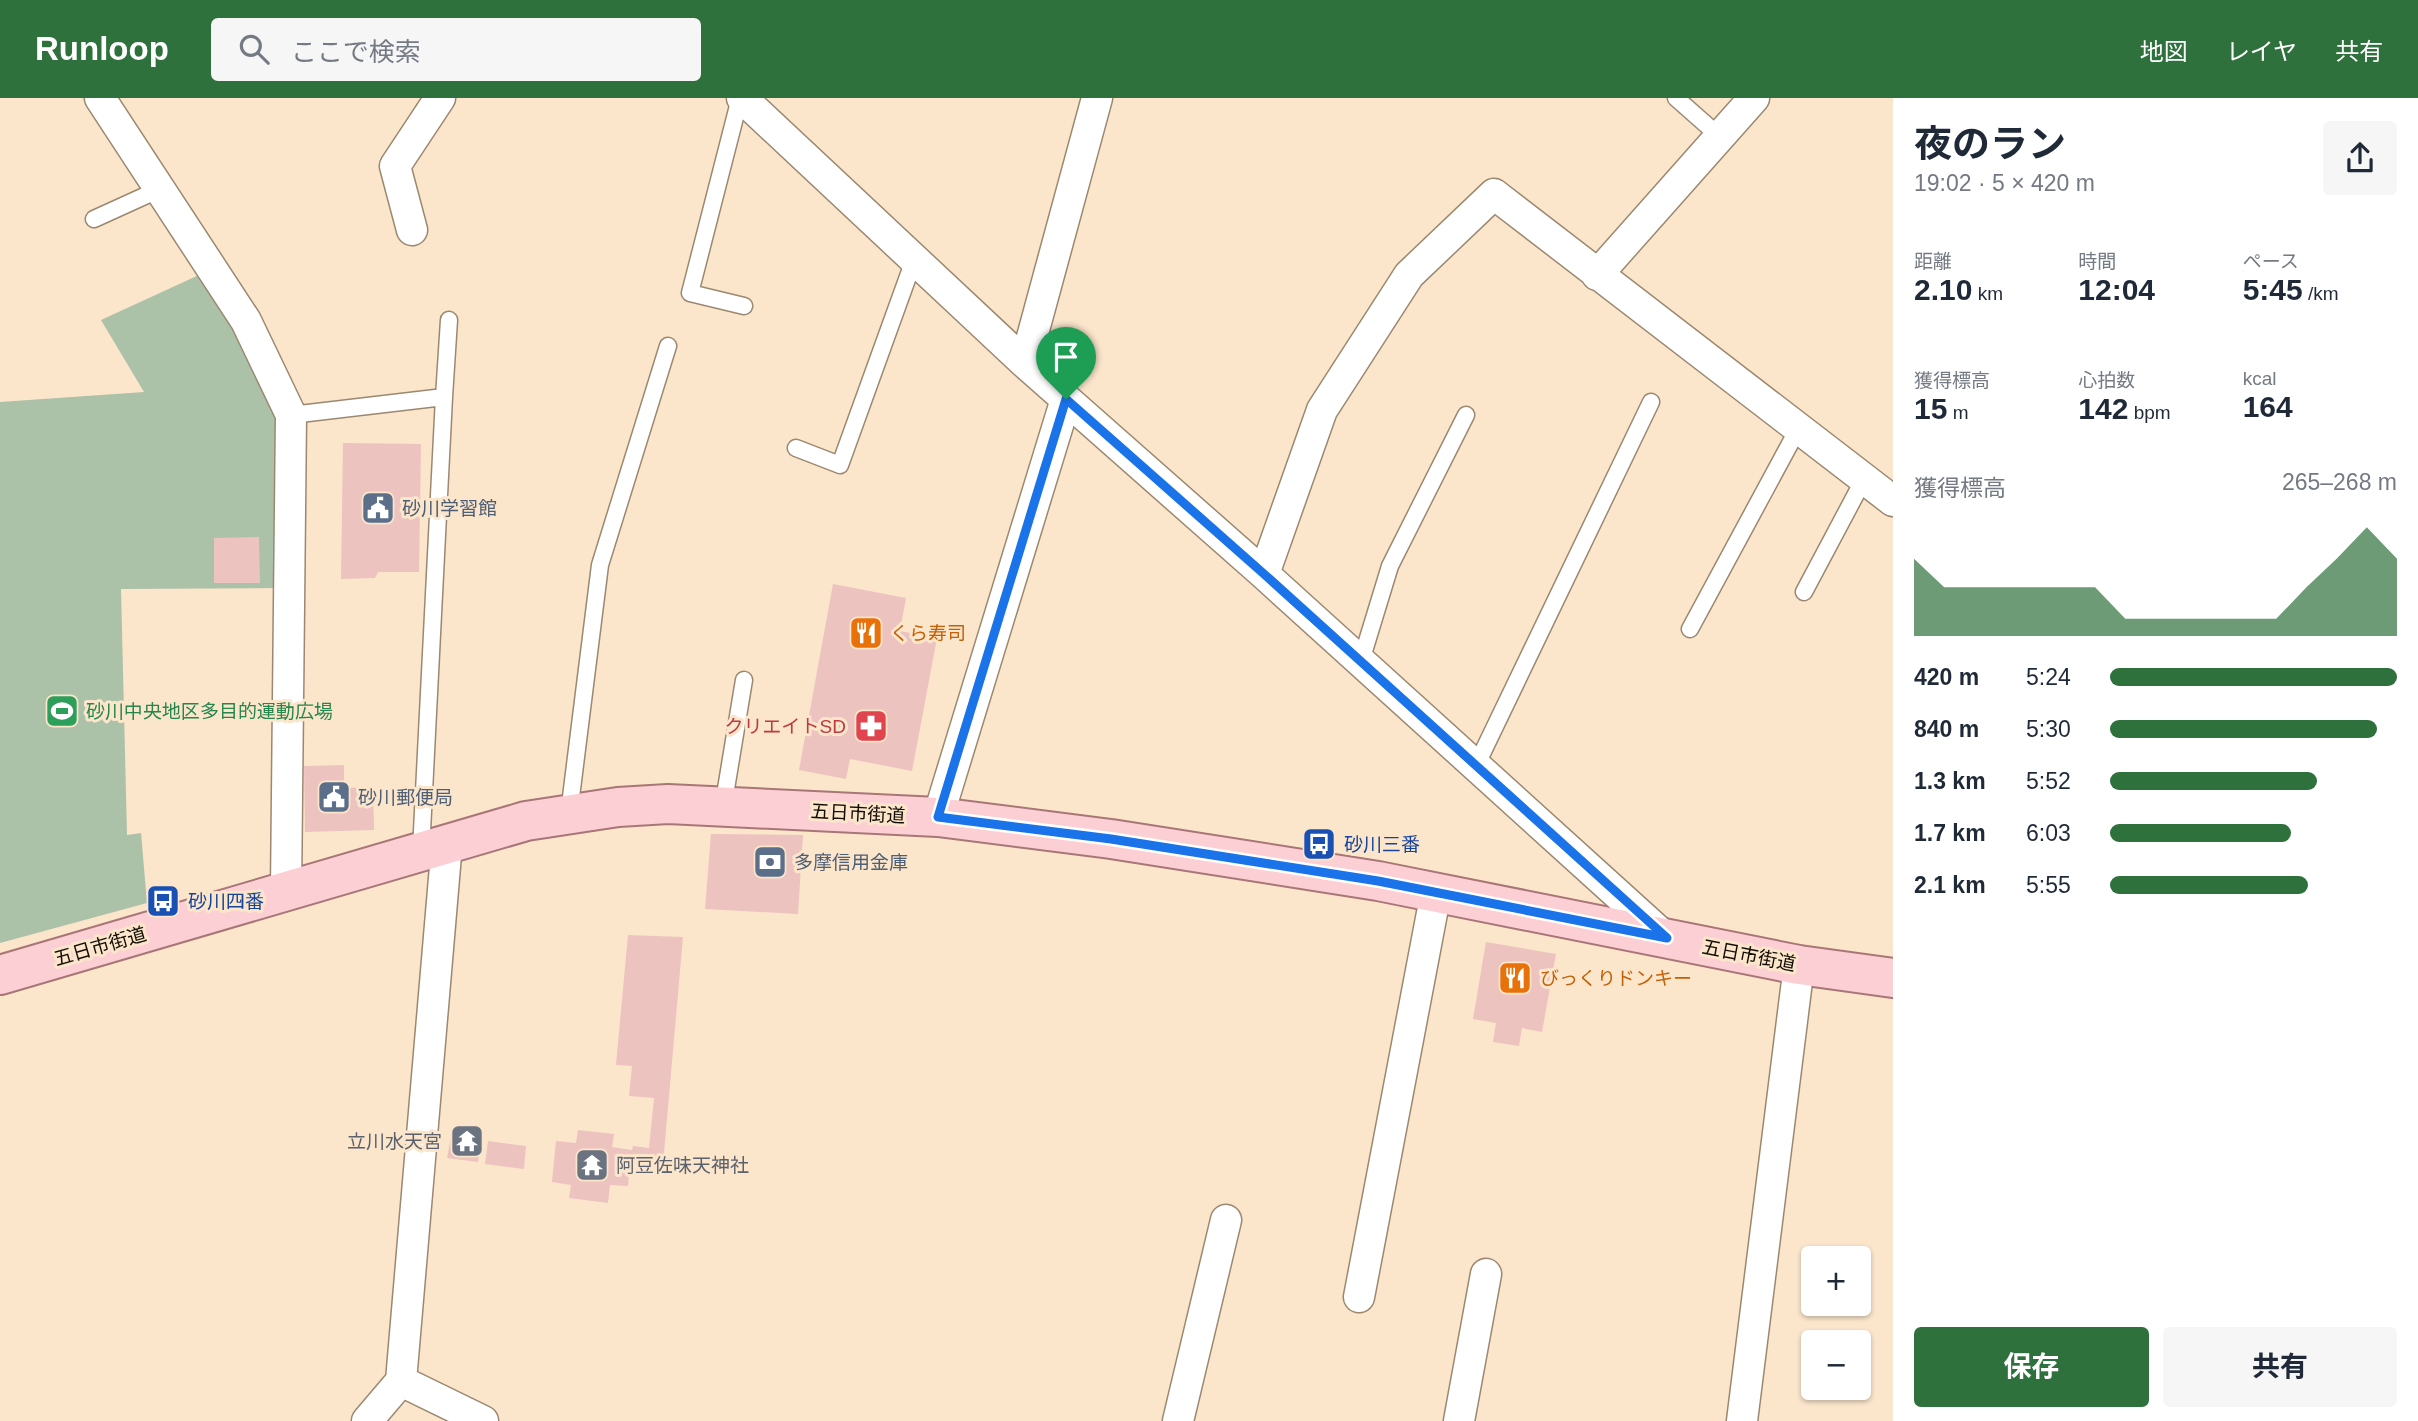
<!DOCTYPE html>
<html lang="ja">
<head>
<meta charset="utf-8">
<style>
  :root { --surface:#fff; --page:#f6f6f7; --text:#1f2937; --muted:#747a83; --accent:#2e713c }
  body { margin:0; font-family:Helvetica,"Noto Sans JP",sans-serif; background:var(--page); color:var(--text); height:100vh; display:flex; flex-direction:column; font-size:26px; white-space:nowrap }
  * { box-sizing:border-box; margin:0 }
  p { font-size:23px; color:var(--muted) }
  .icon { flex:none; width:38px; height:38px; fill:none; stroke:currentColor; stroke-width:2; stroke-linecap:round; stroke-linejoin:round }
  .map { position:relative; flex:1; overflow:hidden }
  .details { display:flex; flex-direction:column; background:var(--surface); width:525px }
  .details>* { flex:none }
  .fabs { position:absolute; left:1801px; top:1148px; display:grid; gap:14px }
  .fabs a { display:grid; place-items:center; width:70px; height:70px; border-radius:7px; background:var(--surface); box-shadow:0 2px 5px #0004; font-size:35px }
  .pin { position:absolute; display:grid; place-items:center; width:60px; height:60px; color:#fff; margin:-72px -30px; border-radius:50% 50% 50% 0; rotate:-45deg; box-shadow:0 0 7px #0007 }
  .pin .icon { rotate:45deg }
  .round { display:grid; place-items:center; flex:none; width:74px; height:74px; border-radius:7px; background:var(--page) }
  .overview { display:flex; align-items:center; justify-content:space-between; height:119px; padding:0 21px }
  h1 { font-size:38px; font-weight:700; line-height:52px }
  .metrics { display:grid; grid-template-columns:repeat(3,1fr); gap:10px; height:119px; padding:7px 21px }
  .metrics div { display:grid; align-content:center }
  .metrics b { font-size:30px; font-weight:700 }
  .metrics small { font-size:19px; font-weight:400 }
  .metrics p { font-size:19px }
  .chart { height:196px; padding:14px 21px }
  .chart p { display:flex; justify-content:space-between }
  .chart svg { width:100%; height:126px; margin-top:7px; fill:var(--accent); opacity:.7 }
  .primary-button { display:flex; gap:14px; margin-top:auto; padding:14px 21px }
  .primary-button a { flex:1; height:80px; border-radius:7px; background:var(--accent); color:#fff; font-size:28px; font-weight:700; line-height:80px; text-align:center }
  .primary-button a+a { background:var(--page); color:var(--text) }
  ul { padding:0 21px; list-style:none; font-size:23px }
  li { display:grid; grid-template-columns:112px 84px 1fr; align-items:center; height:52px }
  li i { height:18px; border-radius:9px; background:var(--accent) }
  header { display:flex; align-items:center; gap:42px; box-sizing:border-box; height:98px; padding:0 35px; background:var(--accent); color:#fff }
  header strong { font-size:33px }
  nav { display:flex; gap:38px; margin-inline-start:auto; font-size:24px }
  .search { width:490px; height:63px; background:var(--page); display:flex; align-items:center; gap:18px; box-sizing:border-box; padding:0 24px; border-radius:7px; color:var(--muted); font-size:26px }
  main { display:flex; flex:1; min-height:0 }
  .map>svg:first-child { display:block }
  .green { fill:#abc1a8 }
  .building { fill:#ecc3bf }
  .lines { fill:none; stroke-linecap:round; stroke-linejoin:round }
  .service-casing { stroke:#9b8870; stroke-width:19 }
  .minor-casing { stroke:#9b8870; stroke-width:33 }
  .primary-casing { stroke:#a97678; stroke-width:42 }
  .service { stroke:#fff; stroke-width:16 }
  .minor { stroke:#fff; stroke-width:30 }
  .primary { stroke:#fbcfd3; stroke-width:38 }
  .route-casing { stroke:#fff; stroke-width:14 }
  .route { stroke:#1a73e8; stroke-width:9 }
  .labels { text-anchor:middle; stroke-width:6; stroke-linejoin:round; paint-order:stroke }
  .service-label { font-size:19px; fill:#4e5e75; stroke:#fbe6cc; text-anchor:start }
  .food-label { font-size:19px; fill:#c56008; stroke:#fbe6cc; text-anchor:start }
  .leisure-label { font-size:19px; fill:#27864d; stroke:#fbe6cc; text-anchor:start }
  .health-label { font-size:19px; fill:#be3a42; stroke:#fbe6cc; text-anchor:end }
  .street-label { font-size:19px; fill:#140d05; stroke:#fbe6cc }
  .transit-label { font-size:19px; fill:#164399; stroke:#fbe6cc; text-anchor:start }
  .worship-label { font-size:19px; fill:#5b616d; stroke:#fbe6cc; text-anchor:end }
</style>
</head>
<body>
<header>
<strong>Runloop</strong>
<div class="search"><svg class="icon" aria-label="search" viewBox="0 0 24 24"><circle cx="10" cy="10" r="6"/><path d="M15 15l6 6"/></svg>ここで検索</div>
<nav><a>地図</a><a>レイヤ</a><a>共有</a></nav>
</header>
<main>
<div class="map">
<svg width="1893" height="1323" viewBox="0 0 1893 1323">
  <rect width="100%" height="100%" fill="#fbe6cc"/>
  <path class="green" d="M199,177l45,66 35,81 -2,166 -156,1 6,246 14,-2 6,70 -147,40v-541l144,-10 -43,-72z"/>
  <path class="building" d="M343,345l78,1 -2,128h-41l-3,6 -34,1z
    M259,439l1,46h-46v-45z
    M833,486l73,14 -6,33 37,7 -25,133 -62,-12 -4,20 -47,-9z
    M344,667v23l29,-1 1,43 -69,2 -1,-66z
    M711,736l92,1 -5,79 -93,-5z
    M628,837l55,2 -20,227 -33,-3 -2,25 -18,-1 -2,18 -39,-5 2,-13 -19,-3 4,-41 20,2 2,-13 36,4 -2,13 20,3 1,-4 16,2 5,-50 -25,-2 3,-30 -16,-1z
    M1486,844l70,12 -14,78 -20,-4 -3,18 -26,-4 3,-19 -23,-4z
    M452,1034l29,5 -3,25 -31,-4z
    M488,1043l38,5 -2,23 -39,-5z"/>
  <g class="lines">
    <defs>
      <path id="service" d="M740,0l-50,195 54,13
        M1676,0l43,38
        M94,121l66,-30
        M444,299l5,-77
        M291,317l153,-18 -23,454
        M796,350l44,17 74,-205
        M1804,494l60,-113
        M1690,531l108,-200
        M1361,563l29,-95 76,-151
        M1476,668l175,-364
        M723,709l21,-127
        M569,715l31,-248 68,-219"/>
      <path id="minor" d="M100,0l146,223 45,94 -5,476
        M742,0l283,265 239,211 402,364
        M412,132l-17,-64 45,-68
        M1597,177l157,-177
        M1025,265l72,-265
        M1264,476l58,-164 87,-135 85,-81 399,307
        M938,719l128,-418
        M1359,1199l77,-405
        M401,1283l82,40
        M367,1323l34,-40 46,-538
        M1178,1323l48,-201
        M1459,1323l27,-147
        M1742,1323l57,-456"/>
      <path id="primary" d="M0,877l526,-154 92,-14 50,-3 270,13 173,22 267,42 421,84 94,13"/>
    </defs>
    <use href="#service" class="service-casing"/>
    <use href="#minor" class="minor-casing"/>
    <use href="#primary" class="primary-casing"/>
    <use href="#service" class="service"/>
    <use href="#minor" class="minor"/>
    <use href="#primary" class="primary"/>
  </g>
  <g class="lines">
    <defs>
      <path id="route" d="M1066,301l198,175 403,364 -289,-57 -267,-42 -173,-22z"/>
    </defs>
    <use href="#route" class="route-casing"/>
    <use href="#route" class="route"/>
  </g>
  <defs>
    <symbol id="civic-square" viewBox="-11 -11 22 22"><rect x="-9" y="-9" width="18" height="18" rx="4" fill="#5c6f8a" stroke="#fbe6cc"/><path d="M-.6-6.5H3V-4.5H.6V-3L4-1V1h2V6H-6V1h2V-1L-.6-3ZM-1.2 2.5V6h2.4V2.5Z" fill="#fff"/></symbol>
    <symbol id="restaurant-square" viewBox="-11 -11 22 22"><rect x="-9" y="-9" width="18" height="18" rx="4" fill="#e8710a" stroke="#fbe6cc"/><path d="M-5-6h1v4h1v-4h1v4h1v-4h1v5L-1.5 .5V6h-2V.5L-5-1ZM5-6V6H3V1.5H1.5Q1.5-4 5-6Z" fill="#fff"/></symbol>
    <symbol id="stadium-square" viewBox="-11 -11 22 22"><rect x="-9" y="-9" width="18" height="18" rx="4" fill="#2e9e5b" stroke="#fbe6cc"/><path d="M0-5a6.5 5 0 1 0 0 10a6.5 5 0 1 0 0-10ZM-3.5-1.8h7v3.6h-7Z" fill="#fff"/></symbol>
    <symbol id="pharmacy-square" viewBox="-11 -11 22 22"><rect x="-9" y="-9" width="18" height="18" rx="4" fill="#e0444e" stroke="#fbe6cc"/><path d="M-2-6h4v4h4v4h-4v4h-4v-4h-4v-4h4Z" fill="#fff"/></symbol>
    <symbol id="bus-square" viewBox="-11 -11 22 22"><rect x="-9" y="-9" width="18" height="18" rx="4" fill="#1a4fb4" stroke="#fbe6cc"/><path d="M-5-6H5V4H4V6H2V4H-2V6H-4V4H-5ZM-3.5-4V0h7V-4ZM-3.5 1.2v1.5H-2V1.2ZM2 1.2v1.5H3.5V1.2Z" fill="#fff"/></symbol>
    <symbol id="bank-square" viewBox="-11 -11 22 22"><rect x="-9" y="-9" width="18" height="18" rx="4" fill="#5c6f8a" stroke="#fbe6cc"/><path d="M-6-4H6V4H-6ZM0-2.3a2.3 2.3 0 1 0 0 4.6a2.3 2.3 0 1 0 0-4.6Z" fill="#fff"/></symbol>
    <symbol id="temple-square" viewBox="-11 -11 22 22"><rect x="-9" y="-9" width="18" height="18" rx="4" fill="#6b7280" stroke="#fbe6cc"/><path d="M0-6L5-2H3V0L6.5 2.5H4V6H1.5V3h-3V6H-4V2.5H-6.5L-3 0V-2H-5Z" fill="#fff"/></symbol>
  </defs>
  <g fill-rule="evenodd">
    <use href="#civic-square" x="359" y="391" width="38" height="38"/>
    <use href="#restaurant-square" x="847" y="516" width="38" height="38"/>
    <use href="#stadium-square" x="43" y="594" width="38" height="38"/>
    <use href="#pharmacy-square" x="852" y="609" width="38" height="38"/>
    <use href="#civic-square" x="315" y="680" width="38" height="38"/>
    <use href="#bus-square" x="1300" y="727" width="38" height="38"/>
    <use href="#bank-square" x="751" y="745" width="38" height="38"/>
    <use href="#bus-square" x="144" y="784" width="38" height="38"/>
    <use href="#restaurant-square" x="1496" y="861" width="38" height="38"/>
    <use href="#temple-square" x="448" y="1024" width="38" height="38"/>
    <use href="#temple-square" x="573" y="1048" width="38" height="38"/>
  </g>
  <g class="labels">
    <g class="service-label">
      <text x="402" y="417">砂川学習館</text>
      <text x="358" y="706">砂川郵便局</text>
      <text x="794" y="771">多摩信用金庫</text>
    </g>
    <g class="food-label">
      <text x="890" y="542">くら寿司</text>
      <text x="1540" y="887">びっくりドンキー</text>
    </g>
    <g class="leisure-label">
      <text x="86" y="620">砂川中央地区多目的運動広場</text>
    </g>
    <g class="health-label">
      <text x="846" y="635">クリエイトSD</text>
    </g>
    <g class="street-label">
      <text transform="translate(858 715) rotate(3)" y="7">五日市街道</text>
      <text transform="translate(100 848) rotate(-16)" y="7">五日市街道</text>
      <text transform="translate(1749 857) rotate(11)" y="7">五日市街道</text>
    </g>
    <g class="transit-label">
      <text x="1344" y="753">砂川三番</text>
      <text x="188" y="810">砂川四番</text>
    </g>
    <g class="worship-label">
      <text x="442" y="1050">立川水天宮</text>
      <text x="616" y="1074" text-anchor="start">阿豆佐味天神社</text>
    </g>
  </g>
</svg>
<div class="fabs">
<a>+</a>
<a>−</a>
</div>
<div class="pin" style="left:1066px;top:301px;background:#1e9e55"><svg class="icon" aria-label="arrive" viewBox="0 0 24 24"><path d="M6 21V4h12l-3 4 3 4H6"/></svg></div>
</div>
<section class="details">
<div class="overview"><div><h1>夜のラン</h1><p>19:02 · 5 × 420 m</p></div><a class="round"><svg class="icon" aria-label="share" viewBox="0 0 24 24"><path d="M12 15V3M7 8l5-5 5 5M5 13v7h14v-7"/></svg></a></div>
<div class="metrics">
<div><p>距離</p><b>2.10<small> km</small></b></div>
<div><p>時間</p><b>12:04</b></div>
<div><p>ペース</p><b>5:45<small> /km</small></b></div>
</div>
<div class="metrics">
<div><p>獲得標高</p><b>15<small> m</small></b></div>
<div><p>心拍数</p><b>142<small> bpm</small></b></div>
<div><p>kcal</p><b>164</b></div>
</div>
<div class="chart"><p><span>獲得標高</span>265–268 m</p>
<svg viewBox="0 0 160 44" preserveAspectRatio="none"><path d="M0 44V17L10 27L20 27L30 27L40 27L50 27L60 27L70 38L80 38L90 38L100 38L110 38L120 38L130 27L140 17L150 6L160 17V44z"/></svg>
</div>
<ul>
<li><b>420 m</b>5:24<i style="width:100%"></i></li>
<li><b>840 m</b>5:30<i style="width:93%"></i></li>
<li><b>1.3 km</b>5:52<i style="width:72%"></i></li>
<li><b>1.7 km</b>6:03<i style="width:63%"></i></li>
<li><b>2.1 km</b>5:55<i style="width:69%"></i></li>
</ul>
<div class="primary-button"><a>保存</a><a>共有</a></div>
</section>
</main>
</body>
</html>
